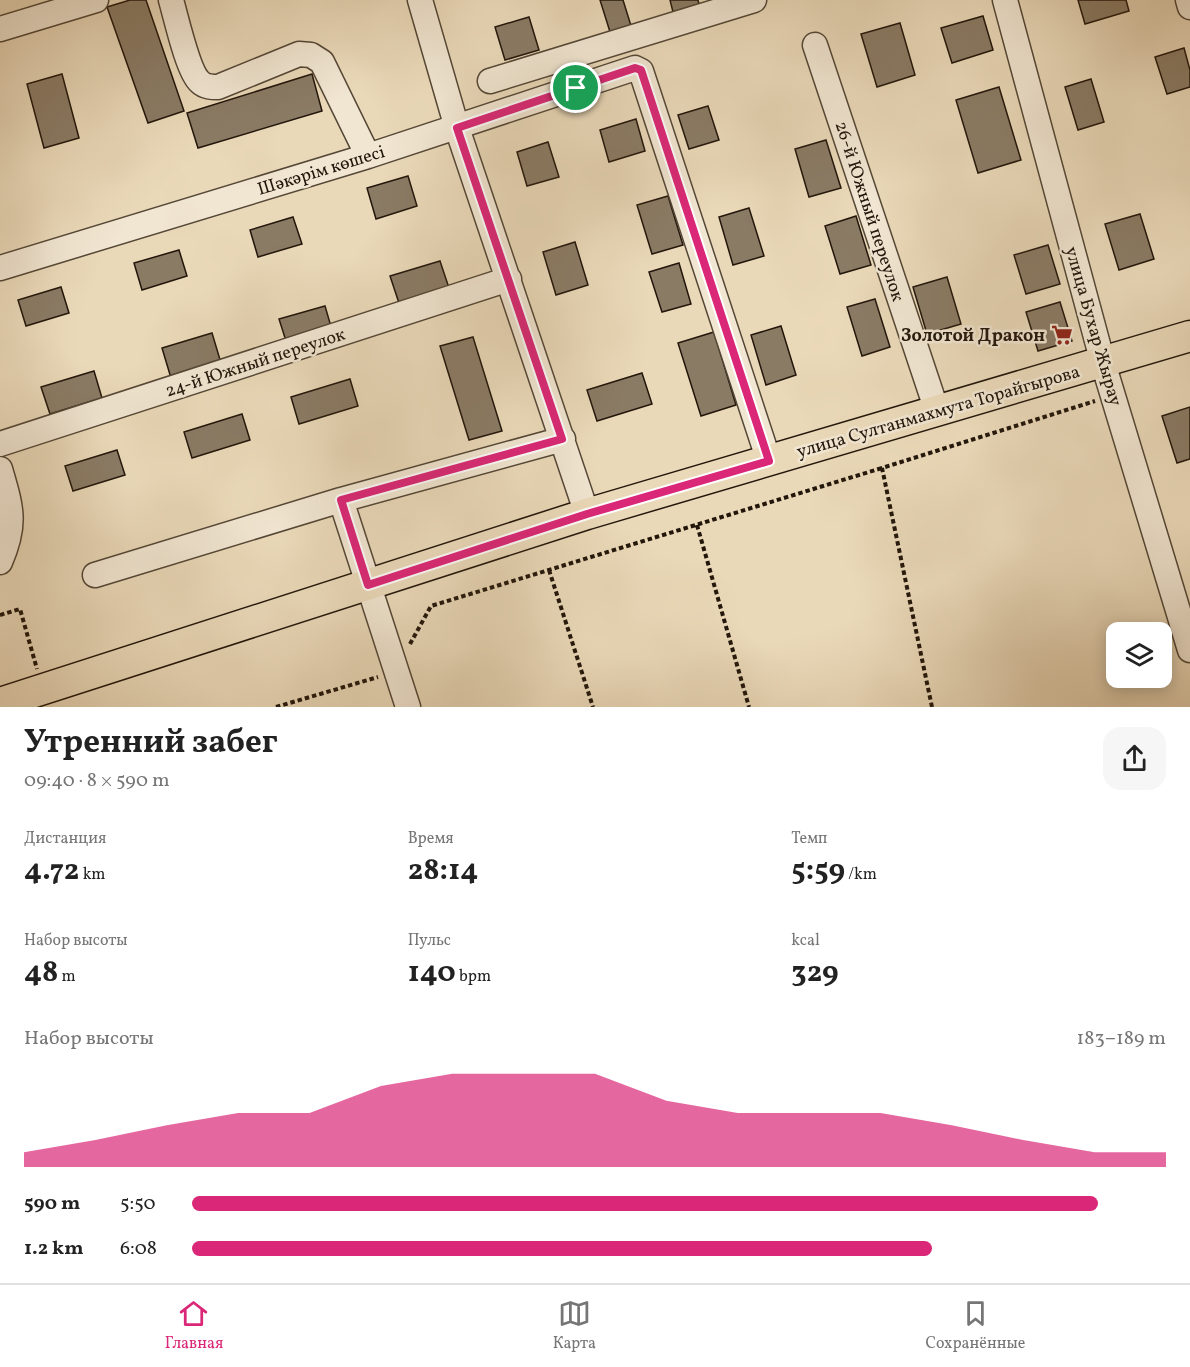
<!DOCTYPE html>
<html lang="ru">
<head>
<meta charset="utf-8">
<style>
  :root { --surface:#fff; --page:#f6f6f6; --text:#222; --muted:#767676; --line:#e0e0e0; --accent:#db2777 }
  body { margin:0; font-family:Vollkorn,serif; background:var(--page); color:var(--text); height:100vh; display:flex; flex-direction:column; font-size:22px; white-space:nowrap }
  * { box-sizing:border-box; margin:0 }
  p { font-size:20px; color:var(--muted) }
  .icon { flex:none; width:33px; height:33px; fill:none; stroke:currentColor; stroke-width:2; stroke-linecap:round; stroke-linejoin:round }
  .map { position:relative; height:707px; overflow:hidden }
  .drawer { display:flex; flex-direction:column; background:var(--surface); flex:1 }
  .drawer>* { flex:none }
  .tools { position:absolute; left:1106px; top:622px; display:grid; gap:12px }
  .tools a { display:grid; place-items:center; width:66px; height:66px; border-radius:12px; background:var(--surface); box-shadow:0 3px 15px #0003; font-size:30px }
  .pin { position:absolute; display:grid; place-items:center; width:51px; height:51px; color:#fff; margin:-26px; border:3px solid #fff; border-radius:50%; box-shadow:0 2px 6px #0007 }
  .round { display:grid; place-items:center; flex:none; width:63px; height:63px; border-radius:18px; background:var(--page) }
  .overview { display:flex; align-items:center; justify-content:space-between; height:102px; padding:0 24px }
  h1 { font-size:33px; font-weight:700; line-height:45px }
  .stats { display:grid; grid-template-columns:repeat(3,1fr); gap:9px; height:102px; padding:6px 24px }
  .stats div { display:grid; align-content:center }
  .stats b { font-size:30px; font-weight:700 }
  .stats small { font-size:16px; font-weight:400 }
  .stats p { font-size:16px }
  .chart { height:168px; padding:12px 24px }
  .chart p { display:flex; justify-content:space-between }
  .chart svg { width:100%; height:108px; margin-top:6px; fill:var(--accent); opacity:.7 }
  ul { padding:0 24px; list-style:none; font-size:20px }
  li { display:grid; grid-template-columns:96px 72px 1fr; align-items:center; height:45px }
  li i { height:15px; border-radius:8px; background:var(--accent) }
  .tabs { display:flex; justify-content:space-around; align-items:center; height:84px; border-top:2px solid var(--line); background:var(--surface); font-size:16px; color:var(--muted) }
  .tabs a { display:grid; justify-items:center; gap:3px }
  .tabs .on { color:var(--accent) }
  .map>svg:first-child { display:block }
  .building { fill:#8a7b65; stroke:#22160b; stroke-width:1.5 }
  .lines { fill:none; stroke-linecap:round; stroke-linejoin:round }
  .minor-casing { stroke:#544736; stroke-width:27 }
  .major-casing { stroke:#22160b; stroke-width:33 }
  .path { stroke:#22160b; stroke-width:4; stroke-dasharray:4.5 3; stroke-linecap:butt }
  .minor { stroke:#f1e6d2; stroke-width:24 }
  .major { stroke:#ead9b9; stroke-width:30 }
  .route-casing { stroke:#fff; stroke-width:12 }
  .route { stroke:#db2777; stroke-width:8 }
  .labels { text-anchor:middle; stroke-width:5; stroke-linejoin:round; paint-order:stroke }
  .street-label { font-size:18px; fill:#22160b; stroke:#f1e6d2 }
  .poi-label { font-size:18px; font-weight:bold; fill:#22160b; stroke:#f1e6d2; text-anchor:end }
</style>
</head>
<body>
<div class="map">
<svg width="1190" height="707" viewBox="0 0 1190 707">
  <rect width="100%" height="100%" fill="#ead9b9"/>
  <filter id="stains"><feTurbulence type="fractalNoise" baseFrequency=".00333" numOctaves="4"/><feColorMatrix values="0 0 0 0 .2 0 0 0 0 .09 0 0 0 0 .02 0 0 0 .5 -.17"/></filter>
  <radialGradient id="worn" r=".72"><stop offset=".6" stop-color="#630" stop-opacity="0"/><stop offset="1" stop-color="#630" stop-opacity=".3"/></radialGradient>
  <path class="building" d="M130,0h16l38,111 -36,12 -41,-116z
    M600,0h23l9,29 -21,6z
    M670,0h28l1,4 -26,8z
    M1078,0h48l3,11 -44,13z
    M983,16l10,34 -41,13 -11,-35z
    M529,17l10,33 -34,10 -10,-33z
    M900,23l15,52 -38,12 -16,-53z
    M1184,48l6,22v17l-23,7 -12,-37z
    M62,74l17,64 -35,10 -17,-64z
    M312,74l10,37 -124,37 -11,-35z
    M1091,79l13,43 -26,8 -13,-43z
    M999,87l22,73 -43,13 -22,-73z
    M708,106l11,34 -30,9 -11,-34z
    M636,119l9,32 -36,11 -9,-32z
    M826,140l15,48 -32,9 -14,-48z
    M548,142l11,35 -32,9 -10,-34z
    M408,176l9,30 -41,13 -9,-31z
    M668,196l15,49 -31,9 -15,-49z
    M749,208l15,48 -31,9 -14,-48z
    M1140,214l14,45 -35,11 -14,-46z
    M856,216l15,49 -31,9 -15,-48z
    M293,217l9,27 -44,13 -8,-27z
    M575,242l13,43 -32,10 -13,-43z
    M1048,245l12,39 -34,10 -12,-39z
    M179,250l8,26 -45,14 -8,-27z
    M440,261l9,27 -50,15 -9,-27z
    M679,263l12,41 -29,8 -13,-40z
    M947,277l14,47 -34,10 -14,-47z
    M61,287l8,26 -43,13 -8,-26z
    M875,299l15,48 -28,9 -15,-49z
    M1060,302l12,39 -34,10 -12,-39z
    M325,306l7,24 -45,14 -8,-25z
    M781,326l15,49 -30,10 -15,-50z
    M714,332l22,73 -35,11 -23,-73z
    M212,333l9,30 -50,15 -9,-30z
    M473,337l29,94 -33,9 -29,-94z
    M94,371l8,27 -52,16 -9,-27z
    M642,373l10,31 -55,17 -10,-31z
    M350,379l8,27 -59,18 -8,-27z
    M1190,407v52l-13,4 -15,-47z
    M242,414l8,26 -58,18 -8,-26z
    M117,450l8,25 -52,16 -8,-25z"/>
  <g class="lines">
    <defs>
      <path id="minor" d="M171,0c5,17 17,72 29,82 5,5 12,5 18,5l81,-33 12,1 11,7 46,94
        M420,0l37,128 130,386
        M1005,0l98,363 87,287
        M1188,0l2,7
        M0,29l96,-29
        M815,45l122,366
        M490,81l264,-81
        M0,268l368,-112 267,-88 6,3 128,390
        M0,444l509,-165
        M0,469c11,38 17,54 0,93
        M341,500l67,207
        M95,575l246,-75 222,-61"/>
      <path id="major" d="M0,703l587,-189 603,-178"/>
    </defs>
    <use href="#minor" class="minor-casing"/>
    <use href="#major" class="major-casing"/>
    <path class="path" d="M697,525l52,182
      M549,570l44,137
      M0,615l20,-6 17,60
      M410,644l21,-38 451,-138
      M276,707l102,-30
      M932,707l-50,-239 213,-67"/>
    <use href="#minor" class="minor"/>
    <use href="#major" class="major"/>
  </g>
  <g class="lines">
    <defs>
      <path id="route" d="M635,68l6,2 128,391 -182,53 -219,71 -27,-85 221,-61 -105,-311z"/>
    </defs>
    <use href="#route" class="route-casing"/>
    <use href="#route" class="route"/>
  </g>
  <defs>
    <symbol id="supermarket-bare" viewBox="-9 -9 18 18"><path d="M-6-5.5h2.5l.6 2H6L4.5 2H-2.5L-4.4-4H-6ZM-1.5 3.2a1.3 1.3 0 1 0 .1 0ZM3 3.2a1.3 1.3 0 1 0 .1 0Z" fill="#8f2418" stroke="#f1e6d2" stroke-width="2.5" paint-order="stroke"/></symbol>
  </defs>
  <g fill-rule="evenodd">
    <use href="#supermarket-bare" x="1047" y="320" width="30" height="30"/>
  </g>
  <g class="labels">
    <g class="street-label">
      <text transform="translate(321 170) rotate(-17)" y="6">Шәкәрім көшесі</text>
      <text transform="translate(870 211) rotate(72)" y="6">26-й Южный переулок</text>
      <text transform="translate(1094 326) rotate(74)" y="6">улица Бухар Жырау</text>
      <text transform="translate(255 362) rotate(-18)" y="6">24-й Южный переулок</text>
      <text transform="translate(938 411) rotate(-16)" y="6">улица Султанмахмута Торайгырова</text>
    </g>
    <g class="poi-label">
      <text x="1045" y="341">Золотой Дракон</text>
    </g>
  </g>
  <rect width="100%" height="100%" filter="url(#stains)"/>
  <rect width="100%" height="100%" fill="url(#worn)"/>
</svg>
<div class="tools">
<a><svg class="icon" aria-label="layers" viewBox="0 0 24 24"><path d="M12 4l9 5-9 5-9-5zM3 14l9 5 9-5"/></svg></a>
</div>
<div class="pin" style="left:576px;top:88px;background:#1e9e55"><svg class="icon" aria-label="arrive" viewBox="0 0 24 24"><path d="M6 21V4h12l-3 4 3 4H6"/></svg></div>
</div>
<section class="drawer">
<div class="overview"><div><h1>Утренний забег</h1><p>09:40 · 8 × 590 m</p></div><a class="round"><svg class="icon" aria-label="share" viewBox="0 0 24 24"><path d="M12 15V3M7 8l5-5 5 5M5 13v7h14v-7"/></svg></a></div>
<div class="stats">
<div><p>Дистанция</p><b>4.72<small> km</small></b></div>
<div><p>Время</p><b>28:14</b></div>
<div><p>Темп</p><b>5:59<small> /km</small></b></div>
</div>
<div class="stats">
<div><p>Набор высоты</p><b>48<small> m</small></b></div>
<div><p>Пульс</p><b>140<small> bpm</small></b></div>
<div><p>kcal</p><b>329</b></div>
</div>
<div class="chart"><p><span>Набор высоты</span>183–189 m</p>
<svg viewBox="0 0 160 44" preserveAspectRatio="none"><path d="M0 44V38L10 33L20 27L30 22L40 22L50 11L60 6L70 6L80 6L90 17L100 22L110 22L120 22L130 27L140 33L150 38L160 38V44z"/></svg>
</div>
<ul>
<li><b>590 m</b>5:50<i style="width:93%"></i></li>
<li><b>1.2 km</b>6:08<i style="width:76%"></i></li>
</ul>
</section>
<nav class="tabs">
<a class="on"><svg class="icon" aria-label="home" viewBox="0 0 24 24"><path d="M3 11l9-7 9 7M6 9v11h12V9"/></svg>Главная</a>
<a><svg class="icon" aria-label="map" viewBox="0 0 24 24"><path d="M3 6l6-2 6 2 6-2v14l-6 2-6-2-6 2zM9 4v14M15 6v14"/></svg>Карта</a>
<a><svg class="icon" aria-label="saved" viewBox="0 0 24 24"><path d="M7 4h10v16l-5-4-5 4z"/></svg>Сохранённые</a>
</nav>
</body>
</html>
